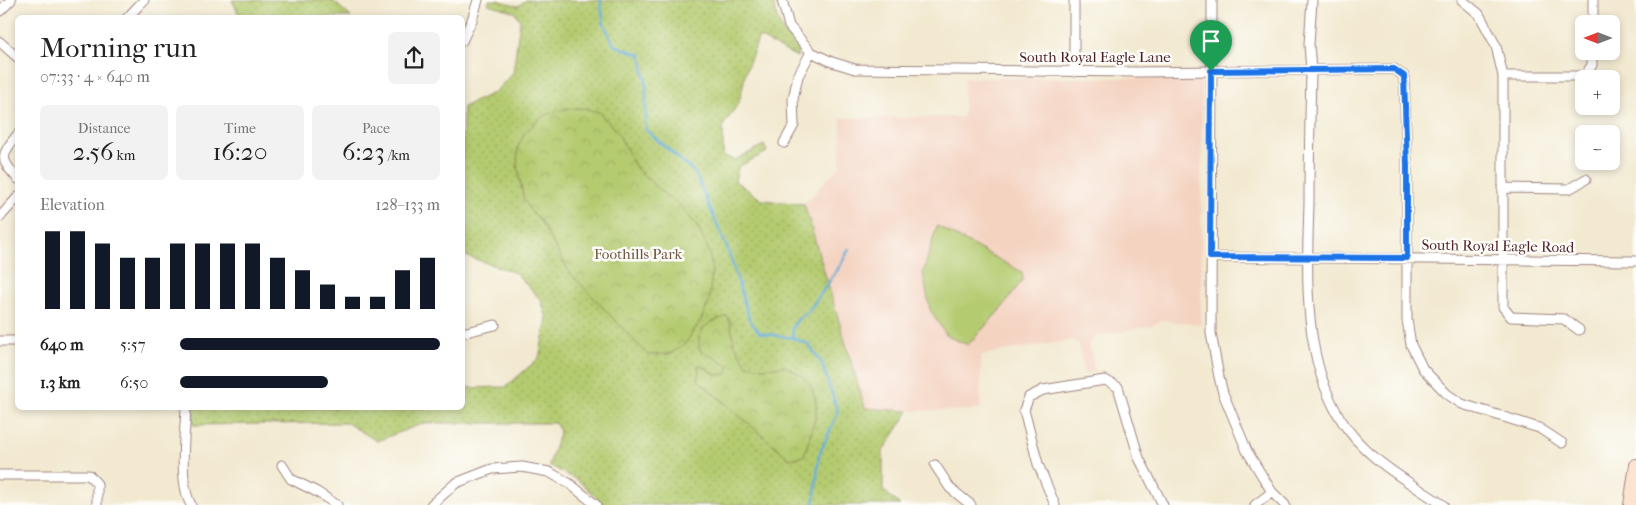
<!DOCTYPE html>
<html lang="en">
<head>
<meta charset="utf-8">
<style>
  :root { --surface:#fff; --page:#f2f2f2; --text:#222; --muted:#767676; --accent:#111827 }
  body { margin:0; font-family:"IM FELL French Canon",serif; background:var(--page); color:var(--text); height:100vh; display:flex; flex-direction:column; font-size:19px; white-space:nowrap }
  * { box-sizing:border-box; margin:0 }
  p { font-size:16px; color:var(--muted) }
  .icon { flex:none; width:28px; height:28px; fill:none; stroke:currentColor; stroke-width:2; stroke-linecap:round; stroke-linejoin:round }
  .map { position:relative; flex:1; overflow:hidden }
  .side { position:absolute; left:15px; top:15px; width:450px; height:395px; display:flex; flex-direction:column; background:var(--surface); border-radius:8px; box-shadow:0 2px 8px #0003 }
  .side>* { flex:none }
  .needle { width:32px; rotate:270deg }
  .fabs { position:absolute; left:1575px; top:15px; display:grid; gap:10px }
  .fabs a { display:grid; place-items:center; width:45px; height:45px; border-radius:8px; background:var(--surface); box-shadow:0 2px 8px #0003; font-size:25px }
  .pin { position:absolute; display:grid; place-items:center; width:42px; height:42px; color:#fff; margin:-51px -21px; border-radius:50% 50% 50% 0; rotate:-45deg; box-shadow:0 0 5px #0007 }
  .pin .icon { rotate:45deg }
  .round { display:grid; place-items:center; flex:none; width:52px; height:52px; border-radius:8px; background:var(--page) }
  .overview { display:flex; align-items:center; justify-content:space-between; height:85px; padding:0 25px }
  h1 { font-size:28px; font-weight:600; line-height:38px }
  .figures { display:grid; grid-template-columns:repeat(3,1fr); gap:8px; height:85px; padding:5px 25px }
  .figures div { display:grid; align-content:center; border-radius:8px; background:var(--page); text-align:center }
  .figures b { font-size:25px; font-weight:600 }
  .figures small { font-size:14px; font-weight:400 }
  .figures p { font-size:14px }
  .chart { height:140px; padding:10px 25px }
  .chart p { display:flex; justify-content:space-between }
  .chart svg { width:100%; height:90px; margin-top:5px; stroke:var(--accent); stroke-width:6 }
  ul { padding:0 25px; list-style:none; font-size:16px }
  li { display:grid; grid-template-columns:80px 60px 1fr; align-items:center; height:38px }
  li i { height:12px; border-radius:6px; background:var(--accent) }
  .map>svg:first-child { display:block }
  .built { fill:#f4d3c1 }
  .grass { fill:url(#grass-dots); stroke:#7f754e }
  .park { fill:url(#park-crowns); stroke:#7f754e }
  .garden { fill:#b4cb70; stroke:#7f754e }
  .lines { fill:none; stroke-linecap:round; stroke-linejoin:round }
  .stream { stroke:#61adda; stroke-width:2.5 }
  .minor-casing { stroke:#9e847e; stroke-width:11 }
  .secondary-casing { stroke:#9e847e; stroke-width:14 }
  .minor { stroke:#fff; stroke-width:9 }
  .secondary { stroke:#fde4d1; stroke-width:12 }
  .route-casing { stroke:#fff; stroke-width:10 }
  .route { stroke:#1a73e8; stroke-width:6 }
  .labels { text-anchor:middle; stroke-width:5; stroke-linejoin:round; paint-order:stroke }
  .street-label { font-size:15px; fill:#4a1f2b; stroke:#fdfcf7 }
  .park-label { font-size:15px; fill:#6a5340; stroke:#fdfcf7 }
</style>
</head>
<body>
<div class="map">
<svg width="1636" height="505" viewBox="0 0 1636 505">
  <defs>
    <pattern id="grass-dots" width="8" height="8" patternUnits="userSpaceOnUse" patternTransform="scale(1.25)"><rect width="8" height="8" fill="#b4cb70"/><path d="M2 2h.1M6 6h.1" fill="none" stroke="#9cae61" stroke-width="1.8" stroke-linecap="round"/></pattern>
    <pattern id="park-crowns" width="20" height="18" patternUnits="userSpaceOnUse" patternTransform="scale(1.25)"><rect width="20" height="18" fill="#b4cb70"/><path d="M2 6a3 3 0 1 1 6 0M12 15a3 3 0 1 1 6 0" fill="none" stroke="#9cae61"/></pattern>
  </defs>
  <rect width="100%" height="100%" fill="#fdfcf7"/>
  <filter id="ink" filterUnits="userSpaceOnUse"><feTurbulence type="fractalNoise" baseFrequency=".02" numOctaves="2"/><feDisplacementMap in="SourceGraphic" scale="10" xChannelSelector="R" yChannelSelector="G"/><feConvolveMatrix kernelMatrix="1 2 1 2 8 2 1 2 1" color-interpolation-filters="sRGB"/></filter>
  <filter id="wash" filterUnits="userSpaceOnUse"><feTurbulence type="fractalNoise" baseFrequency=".0096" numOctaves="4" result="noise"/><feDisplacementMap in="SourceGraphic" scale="20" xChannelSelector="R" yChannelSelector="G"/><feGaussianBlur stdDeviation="1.12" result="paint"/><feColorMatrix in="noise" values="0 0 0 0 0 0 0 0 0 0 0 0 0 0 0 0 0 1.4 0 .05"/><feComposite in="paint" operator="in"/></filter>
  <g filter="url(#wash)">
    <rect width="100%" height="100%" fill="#f2e9d0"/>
    <path class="built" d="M964,78h232l6,6 -1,241 -39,-5 -11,6 -57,10 -5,8 6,28 -11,2 -5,-30 -7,-4 -91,15 -1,55 -71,1 -44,-3 -61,-204 36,-38 1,-48 122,-1z"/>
    <path class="grass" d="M232,0h100l19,17h-111z
      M489,0h9l20,6 8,-6h247c3,22 10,33 25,50l-1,7 -38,-20 -12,31 -8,34 -16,24v30l12,4 29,-15 3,7 -29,15 -3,14 27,19 42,4 61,204 44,3 -26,40v39l17,15h-296l-25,-24 -30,-16 11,-34 -5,-8h-131l-47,18 -30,-18 -154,2v-17h269l1,-20 43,-1 33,-29 8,-40 -6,-18 -25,-27 -53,-18 3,-24 -4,-15 1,-109 32,-15 18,-19 7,-53 -5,-8 -27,-8z"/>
    <path class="park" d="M583,108l16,4 19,21 18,35 32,30 9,4 19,22 13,27 3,17 -3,34 -7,16 -16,25 -16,11 -22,1 -78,-82 -31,-54 -9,-9 -6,-10 -7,-35 1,-19 7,-13 14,-14 9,-5 16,-5z
      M727,316l3,5 4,22 13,22 16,3 23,-2 16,10 9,10 5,15v14l-12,41 -14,3 -92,-79 1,-16 16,10 11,1 3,-9 -29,-16c-5,-23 9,-27 27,-34z"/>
    <path class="garden" d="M937,226l85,46 1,7 -21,29 -34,37 -21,-9 -17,-26 -7,-37z"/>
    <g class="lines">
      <path class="stream" d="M600,0l4,24 10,21 27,10 5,28v47l49,43 33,77 22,71 10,12 33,5 15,6 13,18 17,50 -19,43 -5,50
        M793,338l-1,-10 5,-8 11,-8 32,-46 9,-17"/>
    </g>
  </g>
  <g filter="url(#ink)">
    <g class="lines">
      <defs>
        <path id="minor" d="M782,0l7,26 22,26 21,10 23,7 282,3 257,-3 10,7 3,90v154l4,25 12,24 24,25 15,10 77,24 23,15
          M1074,0v72
          M1212,0l-1,333 8,44 4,16 24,58 25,41 13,13
          M1312,0l-3,44 2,27c-1,44 -2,88 -2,132 -2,70 -7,153 31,215 24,40 66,62 103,87
          M1462,0l17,14 17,32 7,30v231l8,10 53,2 15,11
          M0,11l11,-11
          M127,18l17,-18
          M1593,24v-24
          M462,41l10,-21 6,-20
          M0,42l18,16
          M1503,76h74l9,-2 6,-9v-14
          M18,134c-18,22 -18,25 0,45
          M784,143l10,-18 -1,-26 5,-23 13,-24
          M1502,188l67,1 17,-10
          M0,217l18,-20
          M1211,257l425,4
          M462,333l33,-8
          M0,341h18
          M186,408c-1,26 -8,74 5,97
          M282,465l9,14 26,13 20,13
          M935,465l15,23 21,17
          M0,475h89l8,9v21
          M431,505l25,-22 36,-14 30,-2 27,5 21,12 26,21
          M1055,505l-17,-41 -14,-54 5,-13 14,-7 62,-10 13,7 21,71 24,47
          M1255,505l17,-13"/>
        <path id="secondary" d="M1630,505l6,-40"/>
      </defs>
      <use href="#minor" class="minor-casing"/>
      <use href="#secondary" class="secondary-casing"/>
      <use href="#minor" class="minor"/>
      <use href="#secondary" class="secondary"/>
    </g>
  </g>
  <g class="lines" filter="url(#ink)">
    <defs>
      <path id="route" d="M1394,69l10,7 3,90v92l-197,-1 1,-186z"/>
    </defs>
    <use href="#route" class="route-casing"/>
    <use href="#route" class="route"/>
  </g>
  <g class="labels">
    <g class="street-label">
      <text x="1095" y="62">South Royal Eagle Lane</text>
      <text transform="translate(1498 246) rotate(1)" y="5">South Royal Eagle Road</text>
    </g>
    <g class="park-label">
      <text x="638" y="259">Foothills Park</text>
    </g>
  </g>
</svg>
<div class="fabs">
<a><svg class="needle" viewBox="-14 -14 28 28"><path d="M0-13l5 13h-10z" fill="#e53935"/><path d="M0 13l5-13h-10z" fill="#767676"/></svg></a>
<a>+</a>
<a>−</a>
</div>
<div class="pin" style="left:1211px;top:71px;background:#1e9e55"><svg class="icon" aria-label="arrive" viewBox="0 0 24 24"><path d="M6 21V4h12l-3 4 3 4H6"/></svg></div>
<section class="side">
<div class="overview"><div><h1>Morning run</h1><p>07:33 · 4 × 640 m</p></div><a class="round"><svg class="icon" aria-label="share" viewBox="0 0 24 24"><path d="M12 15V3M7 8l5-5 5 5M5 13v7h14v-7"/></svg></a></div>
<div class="figures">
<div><p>Distance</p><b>2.56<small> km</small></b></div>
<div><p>Time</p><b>16:20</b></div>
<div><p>Pace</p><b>6:23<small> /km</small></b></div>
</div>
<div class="chart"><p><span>Elevation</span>128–133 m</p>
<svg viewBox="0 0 160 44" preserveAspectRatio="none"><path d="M5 44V6M15 44V6M25 44V12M35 44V19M45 44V19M55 44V12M65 44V12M75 44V12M85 44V12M95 44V19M105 44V25M115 44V32M125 44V38M135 44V38M145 44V25M155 44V19"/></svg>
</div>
<ul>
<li><b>640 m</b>5:57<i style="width:100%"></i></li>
<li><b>1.3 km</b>6:50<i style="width:57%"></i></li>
</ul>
</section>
</div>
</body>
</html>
